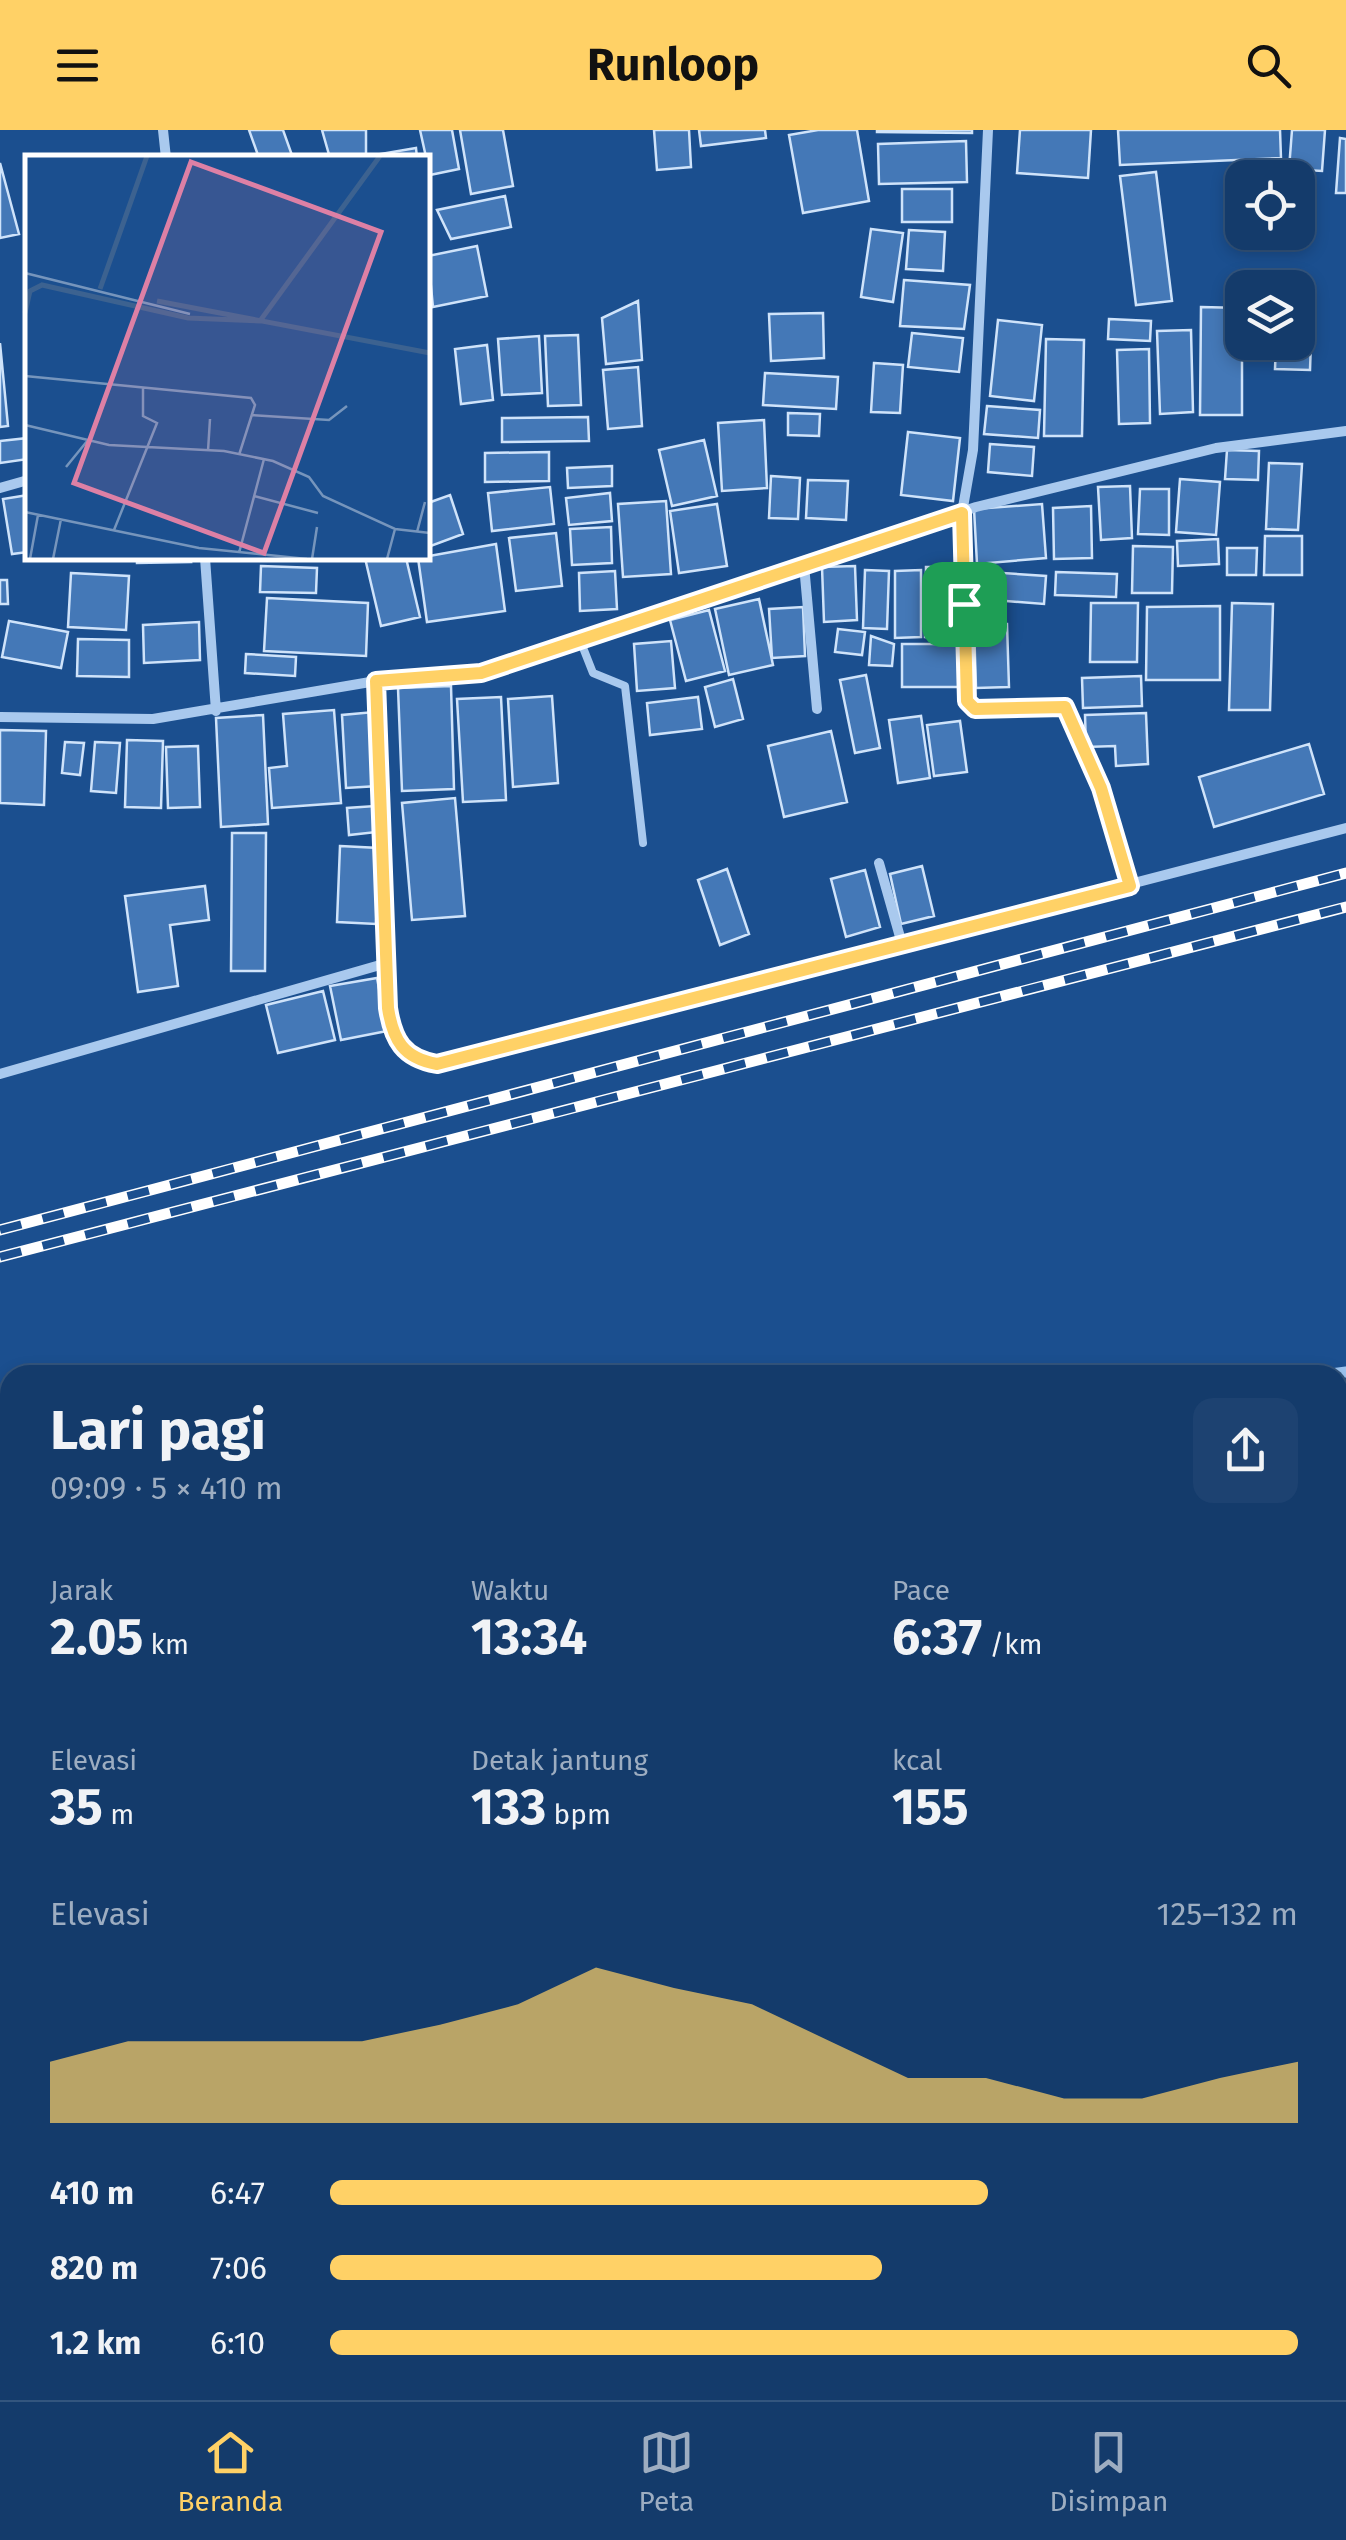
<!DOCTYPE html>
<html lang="id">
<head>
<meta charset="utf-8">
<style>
  :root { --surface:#143b6b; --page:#1d4271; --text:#f1f3f6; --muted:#9dadc1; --line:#33557e; --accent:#ffd166 }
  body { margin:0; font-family:"Fira Sans",sans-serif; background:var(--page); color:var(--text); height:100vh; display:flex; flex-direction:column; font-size:38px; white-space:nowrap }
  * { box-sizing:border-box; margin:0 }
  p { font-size:32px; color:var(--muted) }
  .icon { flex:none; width:55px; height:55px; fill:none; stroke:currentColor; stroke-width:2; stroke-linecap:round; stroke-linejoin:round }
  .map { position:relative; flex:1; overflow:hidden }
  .details { position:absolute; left:0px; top:1235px; width:1348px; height:1035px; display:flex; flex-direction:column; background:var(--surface); border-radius:30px 30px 0 0; box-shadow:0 5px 15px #0003,0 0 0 2px var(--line) }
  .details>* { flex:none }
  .tools { position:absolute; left:1225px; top:30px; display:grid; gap:20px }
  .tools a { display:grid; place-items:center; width:90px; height:90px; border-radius:20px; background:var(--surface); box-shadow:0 5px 15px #0003,0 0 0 2px var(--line); font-size:50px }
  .pin { position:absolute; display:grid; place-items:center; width:85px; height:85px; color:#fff; margin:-42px; border-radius:20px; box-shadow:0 5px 15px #0006 }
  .round { display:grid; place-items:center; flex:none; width:105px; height:105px; border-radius:20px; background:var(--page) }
  .overview { display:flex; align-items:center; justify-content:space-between; height:170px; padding:0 50px }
  h1 { font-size:55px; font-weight:700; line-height:75px }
  .figures { display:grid; grid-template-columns:repeat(3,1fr); gap:15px; height:170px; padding:10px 50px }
  .figures div { display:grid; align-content:center }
  .figures b { font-size:50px; font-weight:700 }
  .figures small { font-size:28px; font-weight:400 }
  .figures p { font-size:28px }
  .chart { height:280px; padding:20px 50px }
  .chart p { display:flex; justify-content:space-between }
  .chart svg { width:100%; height:180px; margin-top:10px; fill:var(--accent); opacity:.7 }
  ul { padding:0 50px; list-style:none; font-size:32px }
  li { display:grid; grid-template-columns:160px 120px 1fr; align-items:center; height:75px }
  li i { height:25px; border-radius:12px; background:var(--accent) }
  header { display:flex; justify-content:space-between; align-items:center; height:130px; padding:0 50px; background:var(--accent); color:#111; font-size:45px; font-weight:700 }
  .menu { display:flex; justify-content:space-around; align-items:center; height:140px; border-top:2px solid var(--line); background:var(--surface); font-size:28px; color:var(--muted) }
  .menu a { display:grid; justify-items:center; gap:5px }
  .menu .active { color:var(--accent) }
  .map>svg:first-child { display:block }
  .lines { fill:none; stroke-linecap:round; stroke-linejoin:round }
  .stream { stroke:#9cc4f0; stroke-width:11 }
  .building { fill:#4478b7; stroke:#cfe3fa; stroke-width:2.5 }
  .lane { stroke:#a9c9ee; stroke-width:8 }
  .street { stroke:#a9c9ee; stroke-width:10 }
  .rail-casing { stroke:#fff; stroke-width:11 }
  .rail { stroke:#1b4f8f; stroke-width:8; stroke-dasharray:22; stroke-linecap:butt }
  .route-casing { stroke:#fff; stroke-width:20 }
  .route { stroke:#ffd166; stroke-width:12 }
  .inset-river { fill:none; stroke:#3c6290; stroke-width:5 }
  .inset-road { fill:none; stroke:#7695bc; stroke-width:2.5 }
  .view { fill:#dd80a5; fill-opacity:0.15; stroke:#dd80a5; stroke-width:5 }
  .inset-edge { fill:none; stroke:#fff; stroke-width:5 }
</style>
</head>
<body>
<header><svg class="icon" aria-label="menu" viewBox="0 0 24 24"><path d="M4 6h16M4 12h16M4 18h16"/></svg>Runloop<svg class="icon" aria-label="search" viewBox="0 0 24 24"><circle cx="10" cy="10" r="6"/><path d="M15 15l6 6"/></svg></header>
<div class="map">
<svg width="1346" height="2270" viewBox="0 0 1346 2270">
  <rect width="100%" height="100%" fill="#1b4f8f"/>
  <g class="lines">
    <path class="stream" d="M1323,1245l23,-3
      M1338,1307l8,-1
      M0,1534l10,-1
      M292,2270l2,-10"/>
  </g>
  <path class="building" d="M249,0h34l10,28h-34z
    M322,0h44v28h-36z
    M420,0h32l7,39 -29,6z
    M460,0h43l10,56 -42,8z
    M654,0h35l2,37 -34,3z
    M699,0h66l1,8 -65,8z
    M818,0h39l12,71 -66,12 -14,-78z
    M877,0h95v3l-95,-1z
    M1020,0h71l-3,48 -71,-5z
    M1118,0h162l1,28 -161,7z
    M1292,0h33l-3,41 -33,-2z
    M1340,8l6,1v54h-10z
    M966,11l1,41 -88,2 -1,-40z
    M416,18l1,10h-41l-1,-3z
    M0,33l19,71 -19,4z
    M1156,42l16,129 -36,4 -16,-129z
    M902,59h50v33h-50z
    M505,66l6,31 -60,12 -14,-29z
    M871,99l32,4 -10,69 -32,-5z
    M909,100l36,2 -2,39 -37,-2z
    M477,116l10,50 -54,11 -5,-51z
    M904,150l66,5 -6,44 -64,-3z
    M1278,153l35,1 -3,86 -35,-1 1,-27h22v-54h-21z
    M638,171l4,59 -36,4 -4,-46z
    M1201,177l41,1v107h-42z
    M823,183l1,45 -53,3 -2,-47z
    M1109,189l42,2 -1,20 -42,-2z
    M998,190l44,5 -8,76 -44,-5z
    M1191,200l2,82 -33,2 -3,-83z
    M912,203l51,5 -4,34 -51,-5z
    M578,205l3,70 -33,1 -3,-70z
    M539,206l3,57 -40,2 -4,-56z
    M1046,209l38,1 -2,96h-38z
    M0,213l8,83 -8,1z
    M487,215l6,55 -32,4 -6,-55z
    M1149,219l1,74 -31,1 -2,-74z
    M874,233l29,2 -3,48 -29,-1z
    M638,237l4,59 -34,3 -5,-59z
    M765,243l73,4 -2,32 -73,-4z
    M987,276l53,4 -2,28 -54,-4z
    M788,283l32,1 -1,22 -31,-1z
    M588,287l1,24 -87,1v-24z
    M764,290l3,68 -45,3 -4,-68z
    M908,302l52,6 -7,63 -52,-6z
    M28,308v21l-28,4v-22z
    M704,310l13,56 -45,10 -13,-56z
    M990,314l44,3 -2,29 -44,-4z
    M1227,320l32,1 -1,29 -33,-1z
    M549,322v29l-64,1v-29z
    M1269,333l33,1 -4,66 -32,-1z
    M612,336v20l-44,2 -1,-20z
    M771,346l29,2 -2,41 -29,-1z
    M1180,349l40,3 -4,53 -40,-3z
    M808,350l40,1 -2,39 -40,-2z
    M1130,356l2,52 -31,2 -3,-53z
    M550,357l4,37 -62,7 -4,-38z
    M1140,359h29v46l-31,-1z
    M610,363l2,28 -43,4 -3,-27z
    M28,365v57l-16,2 -9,-55z
    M450,365l13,39 -35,13v-44z
    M666,371l5,73 -48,3 -5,-73z
    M717,374l10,62 -48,7 -9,-62z
    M1042,374l4,54 -69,6 -3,-55z
    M1091,376l1,52 -38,1 -1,-51z
    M611,397l1,36 -40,2 -2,-36z
    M556,403l6,53 -46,5 -7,-53z
    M1265,406h37v39h-38z
    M1218,409l1,25 -41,2 -1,-25z
    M496,414l9,67 -78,11 -9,-64z
    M1133,416l40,1 -1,46h-40z
    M1227,418h30l-1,27h-29z
    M137,428h53l1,4 -54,1z
    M365,428h41l14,59 -39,9z
    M261,436l56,2 -1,25 -56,-1z
    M855,436l2,54 -33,2 -2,-55z
    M926,437h32l-1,71 -32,-1z
    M865,440l24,1 -2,58 -24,-1z
    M921,440v67l-26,1v-67z
    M615,441l2,38 -37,2 -1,-38z
    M972,441l74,5 -2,28 -74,-6z
    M1056,442l61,2 -1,23 -61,-2z
    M71,443l58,3 -3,54 -58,-3z
    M0,450h7l1,24h-8z
    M267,468l101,5 -2,53 -102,-5z
    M759,469l14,66 -44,10 -14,-66z
    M1091,473h47l-1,59h-47z
    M1232,473l41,1 -3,106h-41z
    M1220,476v74h-74l1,-73z
    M803,477l2,49 -33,2 -3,-49z
    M709,480l16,61 -39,10 -16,-61z
    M9,491l59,11 -7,36 -59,-11z
    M199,492l1,38 -56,3 -1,-38z
    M1007,494l2,63 -33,1 -2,-63z
    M838,499l27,3 -3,23 -27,-3z
    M871,506l23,8 -2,22 -23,-1z
    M78,509l51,1v37l-52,-1z
    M671,511l4,47 -38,3 -3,-47z
    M902,514h61v43h-61z
    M246,524l50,3 -1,19 -50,-3z
    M866,545l14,73 -25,5 -15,-73z
    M1141,546l1,30 -59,2 -1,-30z
    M733,549l10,40 -28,8 -10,-40z
    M451,556l3,103 -52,2 -4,-103z
    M552,566l6,87 -45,4 -5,-88z
    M501,567l5,103 -43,2 -6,-103z
    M698,567l4,32 -52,6 -3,-32z
    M334,580l7,93 -69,5 -3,-40 18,-2 -4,-52z
    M374,582l4,74 -32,2 -4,-73z
    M1146,583l2,51 -32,2 -1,-20 -29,1 -1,-32z
    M263,585l5,109 -47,3 -5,-109z
    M921,586l9,62 -32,5 -9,-63z
    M960,591l7,51 -33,4 -7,-51z
    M0,600l46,1 -2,74 -44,-2z
    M831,601l16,71 -63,15 -16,-71z
    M127,610l36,1 -2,67 -36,-1z
    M65,612l19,1 -4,32 -18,-2z
    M95,612l25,1 -4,50 -25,-2z
    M1309,614l15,50 -110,33 -15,-50z
    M198,616l2,61 -32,1 -2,-61z
    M455,668l10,118 -53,4 -10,-117z
    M375,676l2,26 -28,3 -2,-27z
    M232,703h34l-1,138h-34z
    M340,716l39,2 -3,76 -39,-2z
    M922,736l12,50 -33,8 -11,-50z
    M727,739l22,65 -29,11 -22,-65z
    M865,740l15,57 -34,10 -15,-58z
    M205,756l4,34 -39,5 8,61 -40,6 -13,-96z
    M377,848l10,53 -46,9 -11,-54z
    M323,861l12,49 -57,13 -12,-48z"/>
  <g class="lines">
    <path class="lane" d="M580,510l13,33 32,13 18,157"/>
    <path class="street" d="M163,0l3,28
      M988,0l-15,320 -11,63 3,183 10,13 90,-2 36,81 29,98
      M0,358l28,-8
      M205,428l11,153
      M804,435l13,144
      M376,551l15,348 15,24 31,11 909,-236
      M0,587l153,2 223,-38 105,-8 495,-166 240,-59 130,-17
      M879,733l23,81
      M0,944l387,-111
      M1338,1273l8,-1"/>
    <defs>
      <path id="rail" d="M0,1100l1346,-357
        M0,1127l1346,-350"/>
    </defs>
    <use href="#rail" class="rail-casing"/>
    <use href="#rail" class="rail"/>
  </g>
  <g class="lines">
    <defs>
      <path id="route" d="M962,383l5,188 8,8 90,-2 36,81 29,98 -693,178c-34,-6 -44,-24 -49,-56l-12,-327 105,-8z"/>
    </defs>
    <use href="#route" class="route-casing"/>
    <use href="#route" class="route"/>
  </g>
  <g transform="translate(25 25)">
    <rect width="405" height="405" fill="#1b4f8f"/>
    <path class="inset-river" d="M75,134l47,-133M132,146l273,52M0,158l5,-22 12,-6 146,33 72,3 120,-165"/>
    <path class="inset-road" d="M0,118l165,41M0,221l226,22 4,7 -16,50M227,260l77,5 18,-14M0,270l84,20 115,6 49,10 36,16 14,19 72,33 35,4M183,296l2,-32M41,312l22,-27M229,341l64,17M0,357l174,36 108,11M89,375l43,-107 -14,-7v-29M392,377l8,-30M214,398l25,-94M5,404l8,-44M28,404l8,-40M287,404l5,-32M362,404l8,-30"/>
    <path class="view" d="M166,7l190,70 -117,321 -190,-70z"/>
    <rect width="405" height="405" class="inset-edge"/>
  </g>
</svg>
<div class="tools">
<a><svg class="icon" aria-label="locate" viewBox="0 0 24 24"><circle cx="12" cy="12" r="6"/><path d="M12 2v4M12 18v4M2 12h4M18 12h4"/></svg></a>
<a><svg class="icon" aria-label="layers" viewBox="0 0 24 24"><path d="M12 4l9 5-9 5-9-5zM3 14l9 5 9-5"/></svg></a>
</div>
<div class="pin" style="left:964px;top:474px;background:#1e9e55"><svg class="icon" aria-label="arrive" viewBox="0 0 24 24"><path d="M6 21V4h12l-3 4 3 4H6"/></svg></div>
<section class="details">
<div class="overview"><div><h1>Lari pagi</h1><p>09:09 · 5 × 410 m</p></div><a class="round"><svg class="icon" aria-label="share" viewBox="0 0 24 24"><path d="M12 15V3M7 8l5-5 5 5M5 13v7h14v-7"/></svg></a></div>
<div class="figures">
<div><p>Jarak</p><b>2.05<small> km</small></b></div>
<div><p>Waktu</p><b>13:34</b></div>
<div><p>Pace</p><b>6:37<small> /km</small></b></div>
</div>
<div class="figures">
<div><p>Elevasi</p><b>35<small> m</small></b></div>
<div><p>Detak jantung</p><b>133<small> bpm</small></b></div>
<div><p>kcal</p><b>155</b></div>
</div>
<div class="chart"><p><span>Elevasi</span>125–132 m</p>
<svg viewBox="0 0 160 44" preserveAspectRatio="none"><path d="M0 44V29L10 24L20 24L30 24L40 24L50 20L60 15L70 6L80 11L90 15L100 24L110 33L120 33L130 38L140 38L150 33L160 29V44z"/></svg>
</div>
<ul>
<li><b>410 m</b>6:47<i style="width:68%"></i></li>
<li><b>820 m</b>7:06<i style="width:57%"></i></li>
<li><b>1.2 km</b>6:10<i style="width:100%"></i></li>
</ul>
</section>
</div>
<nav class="menu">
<a class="active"><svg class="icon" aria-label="home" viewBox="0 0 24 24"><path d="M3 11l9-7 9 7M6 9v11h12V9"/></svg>Beranda</a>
<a><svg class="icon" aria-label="map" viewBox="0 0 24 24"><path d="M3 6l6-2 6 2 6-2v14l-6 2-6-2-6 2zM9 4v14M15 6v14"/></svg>Peta</a>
<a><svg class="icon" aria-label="saved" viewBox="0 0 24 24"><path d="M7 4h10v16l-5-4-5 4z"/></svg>Disimpan</a>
</nav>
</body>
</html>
